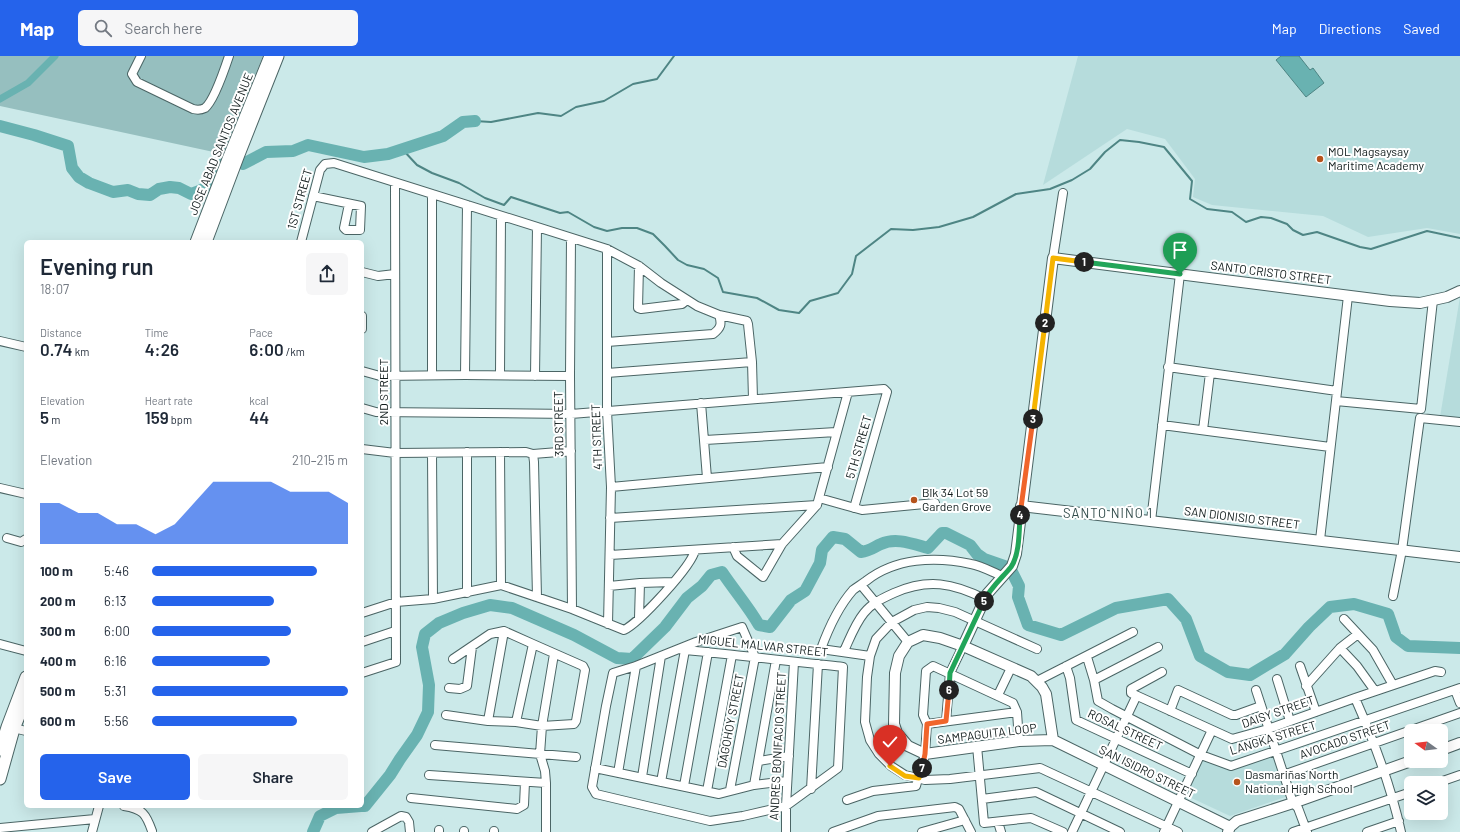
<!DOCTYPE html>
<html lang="en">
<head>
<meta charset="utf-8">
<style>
  :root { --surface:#fff; --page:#f6f6f7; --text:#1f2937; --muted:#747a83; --accent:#2563eb }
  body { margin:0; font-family:Barlow,sans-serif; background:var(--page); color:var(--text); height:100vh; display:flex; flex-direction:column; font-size:15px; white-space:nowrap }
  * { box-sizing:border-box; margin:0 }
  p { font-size:13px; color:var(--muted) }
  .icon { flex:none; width:22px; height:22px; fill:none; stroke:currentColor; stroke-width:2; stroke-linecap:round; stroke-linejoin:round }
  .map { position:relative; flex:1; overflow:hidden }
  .details { position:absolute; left:24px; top:184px; width:340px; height:568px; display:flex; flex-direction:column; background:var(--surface); border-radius:6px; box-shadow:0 4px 16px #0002 }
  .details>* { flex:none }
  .needle { width:26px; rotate:285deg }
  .fabs { position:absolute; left:1404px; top:668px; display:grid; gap:8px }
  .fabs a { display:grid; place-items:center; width:44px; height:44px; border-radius:6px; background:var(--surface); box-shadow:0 4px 16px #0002; font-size:20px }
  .pin { position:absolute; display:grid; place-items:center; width:34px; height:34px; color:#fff; margin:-41px -17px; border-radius:50% 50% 50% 0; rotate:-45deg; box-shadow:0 0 4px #0007 }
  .pin .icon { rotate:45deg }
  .km { position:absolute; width:20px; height:20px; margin:-10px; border-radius:50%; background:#222; color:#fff; font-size:11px; line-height:20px; text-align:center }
  .round { display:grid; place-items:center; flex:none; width:42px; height:42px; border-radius:6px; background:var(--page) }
  .overview { display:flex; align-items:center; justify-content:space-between; height:68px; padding:0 16px }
  h1 { font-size:22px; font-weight:600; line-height:30px }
  .stats { display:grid; grid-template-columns:repeat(3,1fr); gap:6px; height:68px; padding:4px 16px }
  .stats div { display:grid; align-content:center }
  .stats b { font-size:17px; font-weight:600 }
  .stats small { font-size:11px; font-weight:400 }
  .stats p { font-size:11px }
  .chart { height:112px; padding:8px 16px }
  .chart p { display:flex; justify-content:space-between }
  .chart svg { width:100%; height:72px; margin-top:4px; fill:var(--accent); opacity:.7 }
  .button { display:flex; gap:8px; margin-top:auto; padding:8px 16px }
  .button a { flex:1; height:46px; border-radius:6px; background:var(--accent); color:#fff; font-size:16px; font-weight:600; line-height:46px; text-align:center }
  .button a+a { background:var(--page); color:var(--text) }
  ul { padding:0 16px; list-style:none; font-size:13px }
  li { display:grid; grid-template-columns:64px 48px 1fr; align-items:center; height:30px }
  li i { height:10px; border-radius:5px; background:var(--accent) }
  header { display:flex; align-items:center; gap:24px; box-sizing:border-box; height:56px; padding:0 20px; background:var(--accent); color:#fff }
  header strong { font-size:19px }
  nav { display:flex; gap:22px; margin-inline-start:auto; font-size:14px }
  .search { width:280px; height:36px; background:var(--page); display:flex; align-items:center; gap:10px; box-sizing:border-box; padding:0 14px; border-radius:6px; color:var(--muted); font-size:15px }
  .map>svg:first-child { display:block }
  .built { fill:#b6dcdc }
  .green { fill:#96bfbf }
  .water { fill:#69b2b1; stroke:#4e8584 }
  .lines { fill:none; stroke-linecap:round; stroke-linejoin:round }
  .stream { stroke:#4e8584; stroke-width:2 }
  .canal { stroke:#69b2b1; stroke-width:7 }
  .river { stroke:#69b2b1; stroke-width:12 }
  .minor-casing { stroke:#4b6565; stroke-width:10 }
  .tertiary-casing { stroke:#4b6565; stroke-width:12 }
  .secondary-casing { stroke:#4b6565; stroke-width:13 }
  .minor { stroke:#fff; stroke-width:8 }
  .tertiary { stroke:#fff; stroke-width:10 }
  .secondary { stroke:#fff; stroke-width:11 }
  .split-1-casing { stroke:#fff; stroke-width:8 }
  .split-2-casing { stroke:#fff; stroke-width:8 }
  .split-3-casing { stroke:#fff; stroke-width:8 }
  .split-4-casing { stroke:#fff; stroke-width:8 }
  .split-5-casing { stroke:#fff; stroke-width:8 }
  .split-6-casing { stroke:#fff; stroke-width:8 }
  .split-7-casing { stroke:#fff; stroke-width:8 }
  .split-8-casing { stroke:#fff; stroke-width:8 }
  .split-1 { stroke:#22a559; stroke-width:5 }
  .split-2 { stroke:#f5b400; stroke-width:5 }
  .split-3 { stroke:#f5b400; stroke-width:5 }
  .split-4 { stroke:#f0652b; stroke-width:5 }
  .split-5 { stroke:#22a559; stroke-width:5 }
  .split-6 { stroke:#22a559; stroke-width:5 }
  .split-7 { stroke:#f0652b; stroke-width:5 }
  .split-8 { stroke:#f5b400; stroke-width:5 }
  .poi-dot { fill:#b6531c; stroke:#fff; stroke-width:1.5 }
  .labels { text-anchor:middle; stroke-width:4; stroke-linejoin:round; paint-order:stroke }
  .street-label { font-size:12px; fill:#101b1b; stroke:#fff }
  .poi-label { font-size:12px; fill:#101b1b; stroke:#fff; text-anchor:start }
  .neighbourhood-label { font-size:13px; letter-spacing:1px; fill:#334d4c; stroke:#fff }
</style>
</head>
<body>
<header>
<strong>Map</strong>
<div class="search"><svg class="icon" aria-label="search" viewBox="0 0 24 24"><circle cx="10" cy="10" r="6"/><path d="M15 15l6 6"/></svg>Search here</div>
<nav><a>Map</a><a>Directions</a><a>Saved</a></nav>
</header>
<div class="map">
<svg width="1460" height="776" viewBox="0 0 1460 776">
  <rect width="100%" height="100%" fill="#cbe9e9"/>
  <path class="built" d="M1078,0h382v178l-33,-6 -59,9 -45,-21 -111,-11 -19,-8 2,-18 -30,-40 -38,-10 -84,56z
    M1460,241v122l-20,-2z
    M1274,698l14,42 -58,20 -45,-21 19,-37 28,12z"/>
  <path class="green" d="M0,0h263l-40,98 -223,-48z"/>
  <path class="water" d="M1281,0h18l11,14 3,-2 11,15 -18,14 -30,-37z"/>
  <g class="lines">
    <path class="stream" d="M475,65l16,1 47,-9 23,3 15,-9 28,-6 29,-17 24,-5 17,-23
      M403,94l14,15 15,8 27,10 26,15 19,7 7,-8 49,16 8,-1 26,15 13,4 15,-3h15l16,6 12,12 13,14 9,5 17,4 14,9 5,14 34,6 22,12 20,3 11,-12 28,-8 14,-19 4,-18 35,-27 22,1 26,-3 34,-10 43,-23 34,-5 22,-9 18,-11 15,-17 15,-12 19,2 25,5 28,34 -2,18 17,10 25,3 14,10 15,-5 10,1 16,6 6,6 10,5 14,-3 43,15 11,2 56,-18 33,7"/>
    <path class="canal" d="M0,43l28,-16 27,-27"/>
    <path class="river" d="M0,70l34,9 34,11 4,22 7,9 10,6 24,9 15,-2 10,4 12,1 9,-6 11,-2 9,1 12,6c6,-2 13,-4 18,-9 6,-8 1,-13 12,-20
      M243,108l23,-12 27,-1 15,-6 56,12 24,-3 55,-18 20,-14 12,-1
      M362,750h3l25,-31 10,-16 17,-24 11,-23 1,-27 -7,-38 3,-13 14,-11 24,-10 27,-8 22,3 62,27 43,23 15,1 33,-32 22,-29 15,-12 9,-11 11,-3c12,18 26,34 37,53l11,2 21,-27 14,-9 15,-28 2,-13 11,-13 12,2 16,13c9,-1 13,-5 20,-8 15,-7 32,0 47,4l14,-15h4l24,12 7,9 7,5 23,8 4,3 8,16 -1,11 10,28 33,10 55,-27 52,-9 18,20 14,37 28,16 22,3 35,-21 24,-27 21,-20 24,-3 34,10 8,23 12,9 52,2
      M313,776l7,-16 16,-8 25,-2"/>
    <defs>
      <path id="minor" d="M141,0l-9,18 5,8 56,27c4,1 8,1 12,-1 9,-7 20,-40 24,-52
        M313,140l48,10 -1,24h-14l-2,-2 5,-24
        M571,182l-1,138 2,233
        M301,186l19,-72 5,-6 9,-1 273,86 32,17 22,17 36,23 22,9 28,6 1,3 4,38 1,37
        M607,193v162l4,76 -3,137
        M1053,202l10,-65
        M639,210l-1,42 3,1 41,-5 5,-4
        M362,216l16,4 17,-2
        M362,260v13
        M0,285l26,6
        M607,286l106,-8c8,-6 9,-10 6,-19
        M1168,311l169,24
        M362,315l18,5 85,-1 105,1
        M607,317l145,-11
        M432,319v-181
        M465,319l2,-170
        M500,319l1,-159
        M535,320l2,-149
        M1336,345l85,8 12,-109
        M701,347l6,75
        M362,352l14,4 195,2 313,-25 3,3 -33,116
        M1162,369l168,22
        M1203,374l7,-57
        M705,384l131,-8
        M362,393l33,4 131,-1 7,2 38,-3
        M500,396l1,133
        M432,397l1,146
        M533,398l1,8 3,135
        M611,431l217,-20
        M0,432l26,6
        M819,442l43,12 73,-7
        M610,462l207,-13
        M1151,465l29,-247
        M7,482l14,4 5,-3
        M1320,484l28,-244
        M733,491l4,9 26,21 19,-33 35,-39 31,-113
        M610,499l172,-11
        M861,529l47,57
        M609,530l31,-3 33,-1
        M467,537v-141
        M1393,540l9,-46 18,-132 40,4
        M362,557l34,-11 37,-3 68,-14 71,24 52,21c15,-7 68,-64 71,-80
        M639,562l1,-35
        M1344,563l29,31 20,35
        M362,586l33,-11
        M0,588l26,7
        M1340,592l17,18 18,25
        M679,593l6,1c53,5 105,11 158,17l-5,101 -52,38 -43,10 -33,5 -114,-27 -4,-7 14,-81 7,-33 23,-7 60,-24 46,-15 13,30 -25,133
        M1037,593l-82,-37 -16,-4 -12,-1 -13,3 -22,12 -16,17 -6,17 -3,21 -2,45 5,18 9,14 12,12 14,9 20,5 25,-1 90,-11 138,64
        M844,595c6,-13 11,-27 20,-38 8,-10 19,-15 30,-20 34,-15 59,-10 91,6
        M870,600l-49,-7c8,-22 17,-42 32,-59 4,-3 9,-6 13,-9 29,-23 69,-25 105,-17 11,2 21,8 31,12
        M1087,601l7,23 4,21 14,8 89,46 30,11 229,-78
        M453,603l37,-25 14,-3 29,13
        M1066,610l4,12 6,42 116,54
        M1300,610l16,46
        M1162,616l-31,17v4l101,46 36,-10 87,-31 80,-27 6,1
        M362,617l34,-11 -1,-479
        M1277,623l13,42
        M1094,624l64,-33
        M1037,625l96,-49
        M1306,630l34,-38 18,-14
        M449,632l11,1 7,-3 5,-39
        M1256,634l37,113 5,5 9,24
        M1455,634l5,13
        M998,639l13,-27
        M1355,642c19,43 36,88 46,134
        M1170,655l8,-21 54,25h4l25,-9
        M446,659l42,6 28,1 26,4 32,-2 2,-3 9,-51 -2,-4 -50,-22 -17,78
        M488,665l16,-90
        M946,665l4,-48 13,-27
        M927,668l90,-12
        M9,671l17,4
        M435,689l141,12
        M977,690l7,77 47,-5 32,14
        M759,705l30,-5
        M595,712l124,26 35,-9 33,-4
        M618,717l18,-107
        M429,719l117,8
        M1283,719l177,-62
        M642,721l19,-121
        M661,726l24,-132
        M1437,727l23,-8
        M754,729l22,-125
        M684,730l24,-134
        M811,733l7,-125
        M707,735l25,-136
        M411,742l106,11 7,-4 1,-23
        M982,743l54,-7 84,40
        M847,744l26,-9 43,-5 9,-32 2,-30 -4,-9 3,-44 7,-5 80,37 4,9 2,29
        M124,750c19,3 22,8 28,25
        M998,766l3,10
        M0,772l95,-9
        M464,775v1
        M494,775v1
        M92,776l7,-26
        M372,776l29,-16 5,1 3,5 1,10
        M439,776v-2
        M546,776v-49l-1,-12 -5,-17 2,-28 12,-72
        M786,776v-26l8,-144
        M833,776l45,-16 77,-9 4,2 12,23
        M922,776l43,-12
        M1072,776l64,-135
        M1164,776l48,-102
        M1293,776l118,-40
        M1367,776l32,-11"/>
      <path id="tertiary" d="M1021,450l439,51
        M963,590l24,-52 25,-28 4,-12 37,-296 337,43 30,2 27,-6 13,-6
        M1053,684l-7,-46 -4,-7 -11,-11 -68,-30 -23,-8 -17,-3 -15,7 -9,14 -4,17 -1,51 3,9 11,13 17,8 94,-13 34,-1 177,87
        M1441,694l19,-7
        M1228,776l2,-5 7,-6 56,-18 118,-42"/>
      <path id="secondary" d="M196,186l32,-83 42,-103
        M206,186l32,-85 40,-101
        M0,694l7,-23 19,-50
        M0,723l14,-50 12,-30"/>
    </defs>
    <use href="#minor" class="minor-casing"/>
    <use href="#tertiary" class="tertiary-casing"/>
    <use href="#secondary" class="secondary-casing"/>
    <use href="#minor" class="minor"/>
    <use href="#tertiary" class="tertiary"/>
    <use href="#secondary" class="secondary"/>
  </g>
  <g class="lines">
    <defs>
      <path id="split-1" d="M1084,206l96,12"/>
      <path id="split-2" d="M1045,267l8,-65 31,4"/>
      <path id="split-3" d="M1033,363l12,-96"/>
      <path id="split-4" d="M1020,459l13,-96"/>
      <path id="split-5" d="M984,545c7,-14 18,-23 27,-34 9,-13 8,-37 9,-52"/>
      <path id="split-6" d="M949,634l1,-17 34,-72"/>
      <path id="split-7" d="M922,712l3,-14 2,-30 19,-3 3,-31"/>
      <path id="split-8" d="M890,710l15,10 14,2 3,-10"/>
    </defs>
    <use href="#split-1" class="split-1-casing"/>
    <use href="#split-2" class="split-2-casing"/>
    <use href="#split-3" class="split-3-casing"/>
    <use href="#split-4" class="split-4-casing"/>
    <use href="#split-5" class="split-5-casing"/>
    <use href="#split-6" class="split-6-casing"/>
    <use href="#split-7" class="split-7-casing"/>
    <use href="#split-8" class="split-8-casing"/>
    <use href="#split-1" class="split-1"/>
    <use href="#split-2" class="split-2"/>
    <use href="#split-3" class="split-3"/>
    <use href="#split-4" class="split-4"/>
    <use href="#split-5" class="split-5"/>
    <use href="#split-6" class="split-6"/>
    <use href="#split-7" class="split-7"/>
    <use href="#split-8" class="split-8"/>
  </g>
  <g class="poi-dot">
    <circle cx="1320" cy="103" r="4"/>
    <circle cx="914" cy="444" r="4"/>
    <circle cx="1237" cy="726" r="4"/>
  </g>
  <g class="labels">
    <g class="street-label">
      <text transform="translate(221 88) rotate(-68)" y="4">JOSE ABAD SANTOS AVENUE</text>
      <text transform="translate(300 143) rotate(-74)" y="4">1ST STREET</text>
      <text transform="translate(1271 217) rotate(7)" y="4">SANTO CRISTO STREET</text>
      <text transform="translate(384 336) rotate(-90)" y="4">2ND STREET</text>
      <text transform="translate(559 368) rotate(-91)" y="4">3RD STREET</text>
      <text transform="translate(597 381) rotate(-92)" y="4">4TH STREET</text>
      <text transform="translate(859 391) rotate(-74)" y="4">5TH STREET</text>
      <text transform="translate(1242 462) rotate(7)" y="4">SAN DIONISIO STREET</text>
      <text transform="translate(763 590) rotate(6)" y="4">MIGUEL MALVAR STREET</text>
      <text transform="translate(1278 656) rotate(-19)" y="4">DAISY STREET</text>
      <text transform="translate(731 665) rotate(-79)" y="4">DAGOHOY STREET</text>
      <text transform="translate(1125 674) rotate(25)" y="4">ROSAL STREET</text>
      <text transform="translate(987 678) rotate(-7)" y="4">SAMPAGUITA LOOP</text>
      <text transform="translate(1273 682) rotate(-17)" y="4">LANGKA STREET</text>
      <text transform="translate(1345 684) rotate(-19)" y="4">AVOCADO STREET</text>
      <text transform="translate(778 690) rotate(-87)" y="4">ANDRES BONIFACIO STREET</text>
      <text transform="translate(1147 716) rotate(26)" y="4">SAN ISIDRO STREET</text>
    </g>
    <g class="poi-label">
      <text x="1328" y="100">MOL Magsaysay<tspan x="1328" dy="14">Maritime Academy</tspan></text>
      <text x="922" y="441">Blk 34 Lot 59<tspan x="922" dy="14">Garden Grove</tspan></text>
      <text x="1245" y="723">Dasmariñas North<tspan x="1245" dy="14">National High School</tspan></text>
    </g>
    <g class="neighbourhood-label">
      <text x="1108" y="462">SANTO NIÑO 1</text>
    </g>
  </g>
</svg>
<div class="fabs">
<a><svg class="needle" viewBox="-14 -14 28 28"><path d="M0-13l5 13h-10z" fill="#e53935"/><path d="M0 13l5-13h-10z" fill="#747a83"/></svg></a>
<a><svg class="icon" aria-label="layers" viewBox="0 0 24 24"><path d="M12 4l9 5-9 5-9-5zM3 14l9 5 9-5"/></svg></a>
</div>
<div class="pin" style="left:1180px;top:218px;background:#1e9e55"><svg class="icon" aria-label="arrive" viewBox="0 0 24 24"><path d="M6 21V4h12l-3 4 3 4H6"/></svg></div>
<div class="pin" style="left:890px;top:710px;background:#d93025"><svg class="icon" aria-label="check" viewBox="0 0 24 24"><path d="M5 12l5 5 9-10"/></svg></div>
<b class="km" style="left:1084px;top:206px">1</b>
<b class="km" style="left:1045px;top:267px">2</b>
<b class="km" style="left:1033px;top:363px">3</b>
<b class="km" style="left:1020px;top:459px">4</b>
<b class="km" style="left:984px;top:545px">5</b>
<b class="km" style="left:949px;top:634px">6</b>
<b class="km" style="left:922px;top:712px">7</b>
<section class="details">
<div class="overview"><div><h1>Evening run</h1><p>18:07</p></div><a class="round"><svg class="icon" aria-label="share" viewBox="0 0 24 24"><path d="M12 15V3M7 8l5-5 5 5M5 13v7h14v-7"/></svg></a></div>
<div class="stats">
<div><p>Distance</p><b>0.74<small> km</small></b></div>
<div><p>Time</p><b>4:26</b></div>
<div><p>Pace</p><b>6:00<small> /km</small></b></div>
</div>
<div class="stats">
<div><p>Elevation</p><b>5<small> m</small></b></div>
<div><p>Heart rate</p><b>159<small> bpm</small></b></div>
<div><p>kcal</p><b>44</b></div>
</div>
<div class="chart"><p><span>Elevation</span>210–215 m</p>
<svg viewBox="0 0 160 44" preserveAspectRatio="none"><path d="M0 44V19L10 19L20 25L30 25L40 32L50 32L60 38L70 32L80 19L90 6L100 6L110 6L120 6L130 12L140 12L150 12L160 19V44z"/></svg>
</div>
<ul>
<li><b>100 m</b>5:46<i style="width:84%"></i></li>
<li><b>200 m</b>6:13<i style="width:62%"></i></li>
<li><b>300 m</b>6:00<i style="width:71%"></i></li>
<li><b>400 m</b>6:16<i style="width:60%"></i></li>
<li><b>500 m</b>5:31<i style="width:100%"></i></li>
<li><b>600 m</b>5:56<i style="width:74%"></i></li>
</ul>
<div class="button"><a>Save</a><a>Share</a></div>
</section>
</div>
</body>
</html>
